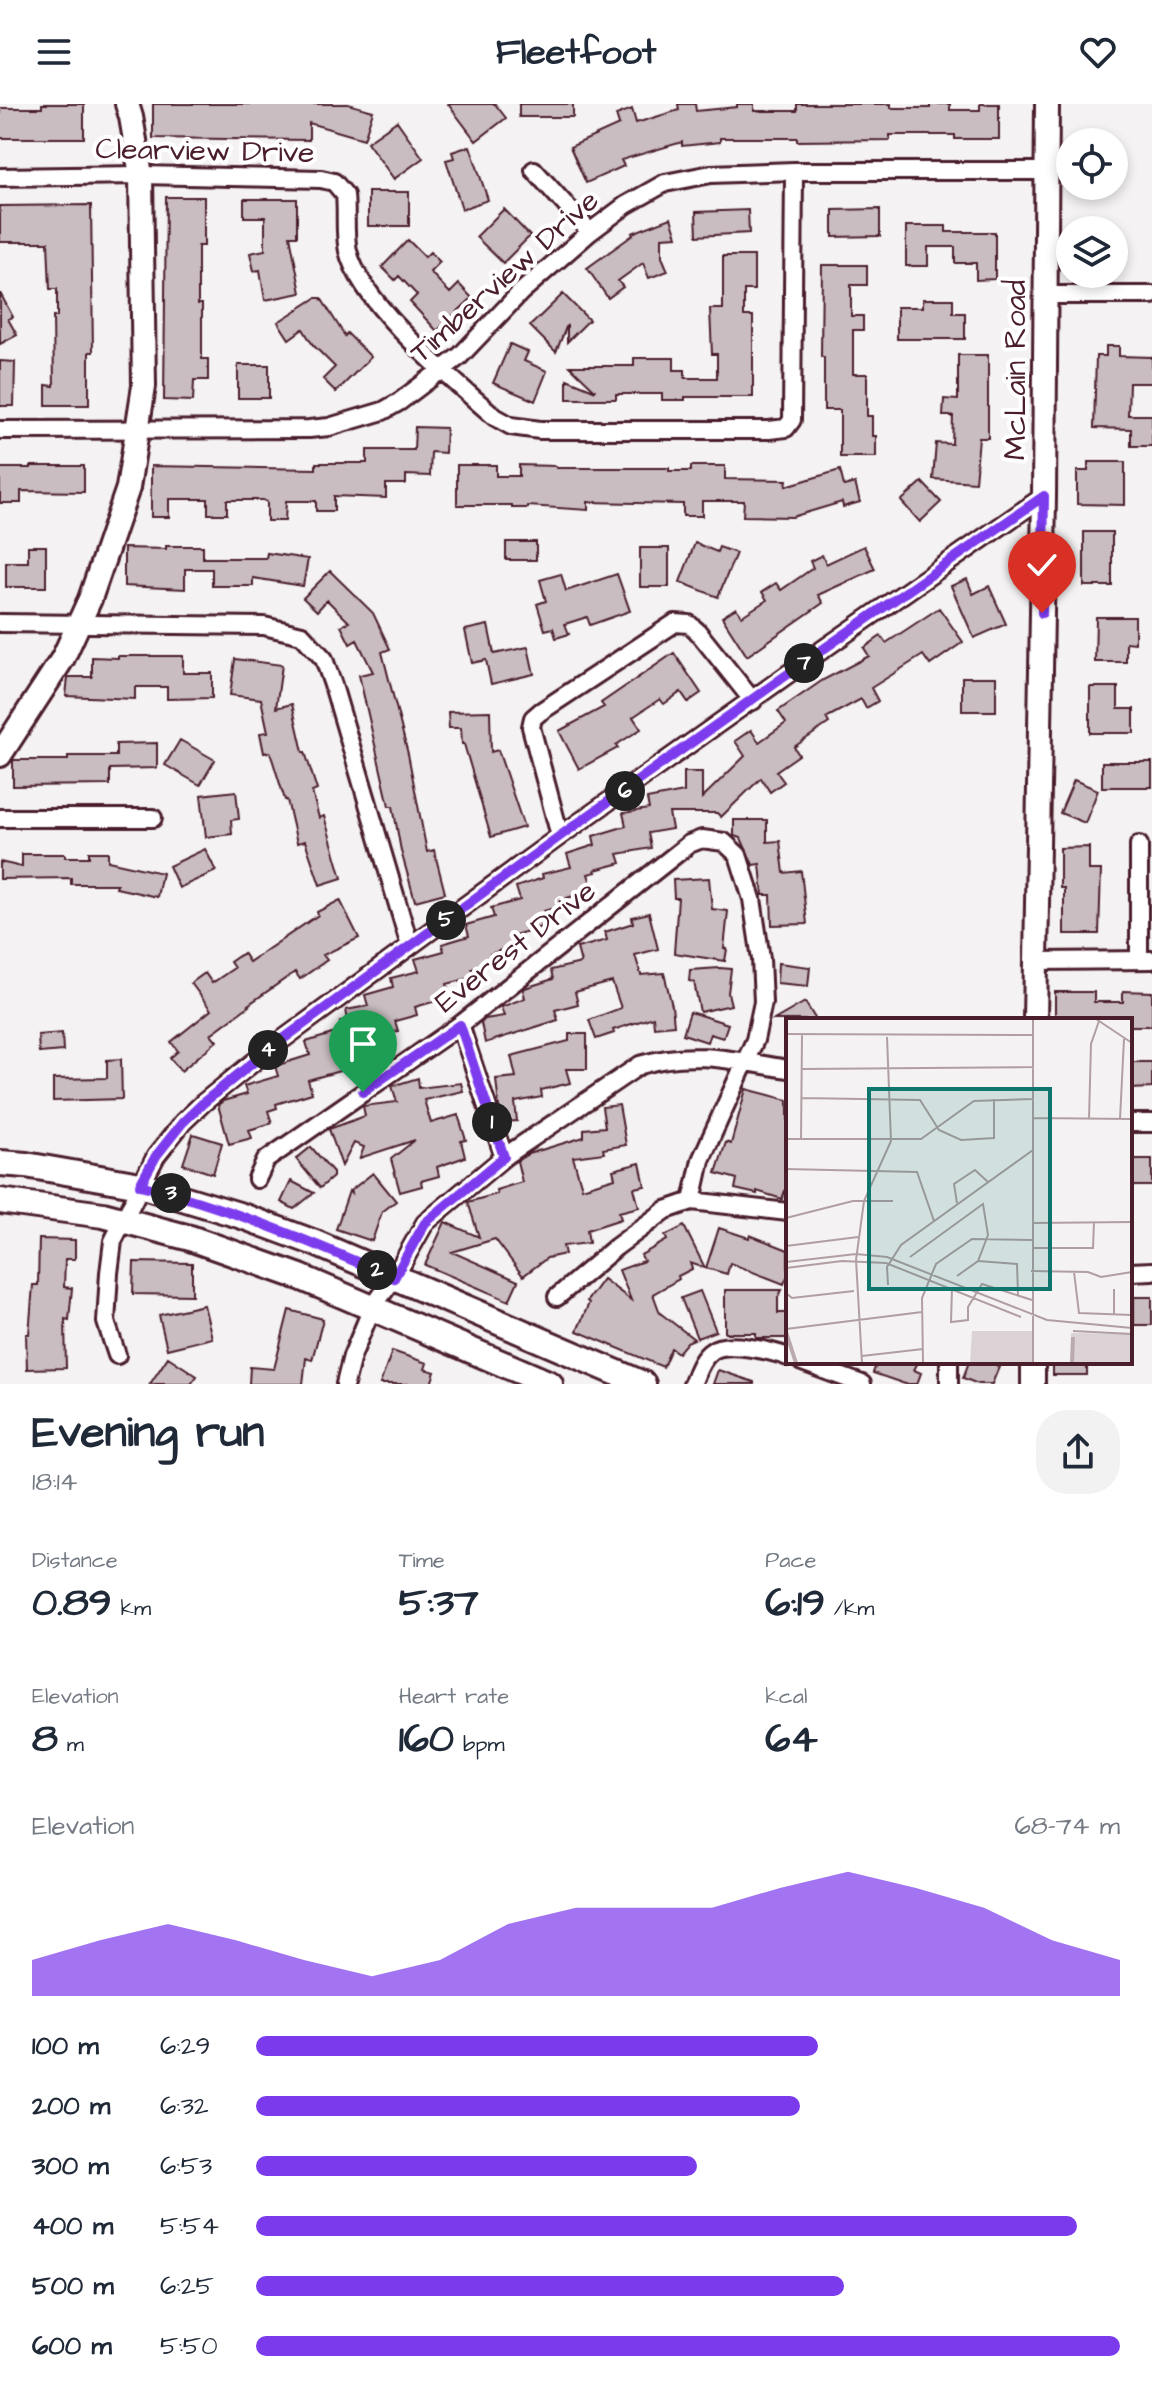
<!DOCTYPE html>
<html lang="en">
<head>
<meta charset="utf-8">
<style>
  :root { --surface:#fff; --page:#f2f2f3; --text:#1f2937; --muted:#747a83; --accent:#7c3aed }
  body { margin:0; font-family:"Architects Daughter",sans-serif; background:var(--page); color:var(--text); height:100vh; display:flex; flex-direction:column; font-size:30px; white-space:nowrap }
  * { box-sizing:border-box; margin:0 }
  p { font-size:26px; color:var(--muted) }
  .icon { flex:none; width:44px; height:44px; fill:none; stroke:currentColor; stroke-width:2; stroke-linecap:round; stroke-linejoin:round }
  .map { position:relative; height:1280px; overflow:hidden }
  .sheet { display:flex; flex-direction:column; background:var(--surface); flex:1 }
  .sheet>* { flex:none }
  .tools { position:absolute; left:1056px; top:24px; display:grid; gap:16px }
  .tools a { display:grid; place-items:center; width:72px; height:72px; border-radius:50%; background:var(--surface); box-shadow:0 4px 12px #0003; font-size:40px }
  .pin { position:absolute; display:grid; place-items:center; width:68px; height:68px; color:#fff; margin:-82px -34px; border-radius:50% 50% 50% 0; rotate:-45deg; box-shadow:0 0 8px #0007 }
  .pin .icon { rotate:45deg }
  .km { position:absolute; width:40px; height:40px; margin:-20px; border-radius:50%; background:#222; color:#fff; font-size:22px; line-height:40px; text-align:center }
  .round { display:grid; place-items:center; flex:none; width:84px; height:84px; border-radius:32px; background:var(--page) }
  .head { display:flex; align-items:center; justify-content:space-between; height:136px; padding:0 32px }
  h1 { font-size:44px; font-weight:700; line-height:60px }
  .figures { display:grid; grid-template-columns:repeat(3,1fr); gap:12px; height:136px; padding:8px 32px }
  .figures div { display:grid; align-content:center }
  .figures b { font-size:40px; font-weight:700 }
  .figures small { font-size:22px; font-weight:400 }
  .figures p { font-size:22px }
  .chart { height:224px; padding:16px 32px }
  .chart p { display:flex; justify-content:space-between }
  .chart svg { width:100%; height:144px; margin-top:8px; fill:var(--accent); opacity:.7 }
  ul { padding:0 32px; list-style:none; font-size:26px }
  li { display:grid; grid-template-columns:128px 96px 1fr; align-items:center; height:60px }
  li i { height:20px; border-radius:10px; background:var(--accent) }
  header { display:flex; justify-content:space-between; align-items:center; height:104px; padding:0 32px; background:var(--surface); font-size:36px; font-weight:700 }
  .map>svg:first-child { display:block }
  .building { fill:#cabdc1; stroke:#4a1f2b; stroke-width:2 }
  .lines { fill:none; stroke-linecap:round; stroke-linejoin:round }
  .minor-casing { stroke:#4a1f2b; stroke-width:22 }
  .tertiary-casing { stroke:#4a1f2b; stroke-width:28 }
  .secondary-casing { stroke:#4a1f2b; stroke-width:30 }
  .minor { stroke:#fff; stroke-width:16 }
  .tertiary { stroke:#fff; stroke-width:22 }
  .secondary { stroke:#fff; stroke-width:24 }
  .route-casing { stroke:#fff; stroke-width:16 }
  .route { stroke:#7c3aed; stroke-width:10 }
  .labels { text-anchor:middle; stroke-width:8; stroke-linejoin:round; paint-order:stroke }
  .street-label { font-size:30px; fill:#4a1f2b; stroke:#fff }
  .inset-river { fill:none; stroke:#baa9ae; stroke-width:4 }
  .inset-road { fill:none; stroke:#b09ea2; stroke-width:2 }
  .view { fill:#0f766e; fill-opacity:0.15; stroke:#0f766e; stroke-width:4 }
  .inset-edge { fill:none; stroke:#4a1f2b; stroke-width:4 }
</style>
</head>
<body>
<header><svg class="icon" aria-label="menu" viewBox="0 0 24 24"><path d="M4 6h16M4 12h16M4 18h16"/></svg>Fleetfoot<svg class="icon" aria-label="heart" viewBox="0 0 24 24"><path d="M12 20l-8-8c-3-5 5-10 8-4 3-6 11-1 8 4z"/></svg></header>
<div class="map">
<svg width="1152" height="1280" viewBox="0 0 1152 1280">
  <rect width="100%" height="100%" fill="#f4f2f2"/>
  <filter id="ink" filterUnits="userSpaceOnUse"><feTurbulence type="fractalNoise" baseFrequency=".0125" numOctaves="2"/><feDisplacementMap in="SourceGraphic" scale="16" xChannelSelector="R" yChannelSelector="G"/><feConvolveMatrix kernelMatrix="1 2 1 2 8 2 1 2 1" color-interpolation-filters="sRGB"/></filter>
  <g filter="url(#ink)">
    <path class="building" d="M42,0h42v34h-84v-30h42z
      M153,0h195l25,7 -9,28 -55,-16v17l-156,-2z
      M448,0h47l11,14 -30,23z
      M519,0h54v13h-54z
      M678,0h17l1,7 41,-4v-3h17v7h43v-7h94v4h39v-4h20v6h30v-6h19v35h-44v-4h-65v5l-93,1v-3h-77v4l-38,4v-4l-61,18 3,6 -38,17 -16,-36 49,-22 -3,-10 16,-6 4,14 43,-13z
      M397,17l26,37 -29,21 -27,-37z
      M470,42l18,54 -26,9 -16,-49 8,-2 -2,-6z
      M368,88h41v34h-41z
      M166,93h38v49h-6v58h4v55h6v21h-14l-1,21 -29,-1z
      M244,95h53v37h-7l11,57 -36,7 -5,-30 -6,1 -4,-18 15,-3v-33h-21z
      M91,101l2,147h-4v53h-43v-20l8,1 -1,-69h4v-28h-7l-2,-47h-48v-36z
      M504,105l26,27 -27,27 -27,-26z
      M880,105v27l-47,1v-27z
      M748,106l1,23 -52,3 -1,-24z
      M671,114l6,18 -15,1v20l6,14 -19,7 -6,-15 -25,18 5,6 -15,11 -21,-30 46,-33 -1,-2z
      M906,122h40v6h49v47l-19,1v-17h-21v-16h-27v19h-22z
      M408,136l17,17 5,-5 10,10 -10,10 20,21 9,-9 13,14 -35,33 -27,-29 7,-7 -18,-19 -4,4 -13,-13z
      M723,152h31v34h-10v26h9v81h-68v3h-23v-6h-46v5h-49v-20l29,12 -26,-25h64v-8h40v12h11v8h32v-24h-5l-2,-45h13z
      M822,161h45v20h-16v31h12v14h-10v44h14v42h5v20h4v21h-36v-47h-16v-53h-3z
      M0,189l13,24 -5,2 9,16 -17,9z
      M563,190l26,26 -22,22v-17l-11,27 -26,-26z
      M316,194h5l24,38 2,-3 24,24 -35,35 -13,-13 12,-12 -22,-22 -10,-16 -14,10 -11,-17z
      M923,195h30v14h12v26h-68v-32h26z
      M510,240l18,8 -4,9 23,10 -12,30 -42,-18z
      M1106,242h13v10l33,1v26h-23l-1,32h24v31h-21v-17l-37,-1 2,-72h10z
      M958,251h30v83h-9l-4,44 -42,-3 3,-36 16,1 1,-28h-10l1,-17 14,1z
      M0,257l15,1 -1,44h-14z
      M238,261h31v33h-31z
      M415,323l31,1 -1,25 -14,-1 -1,24 -24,-1v9h-20v14l-52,-2v15h-18v-10h-30l-1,20h-18v-19l-4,-2h-36v14h-19v-15h-39v18h-18v-51l165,3v-6h51v-13h47z
      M1088,358h37v43l-48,-1v-33h11z
      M457,361h39v11h23v-11l37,1v2h113v3h22v-5h34v13l62,1 -1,6 54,-16 4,16 11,-3 5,19 -17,5 -1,-5 -50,15 -49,-1 1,-15h-42v15h-19v-12l-95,-2v8l-60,-4v2h-16v-3h-55z
      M31,362h53v26l-63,-1v12h-21v-35h31z
      M922,378l19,20 -21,20 -19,-21z
      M1084,428h28v54h-28z
      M506,438h30v18h-30z
      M695,439l22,9 2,-5 17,6 -18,44 -38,-15z
      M28,442h18v41h-40v-25h22z
      M166,442h37v12h63l1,-5 41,6 -5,27 -50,-8v8h-41v-17h-27v20l-61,-3v-38l42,1z
      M864,442l11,23 -57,26 5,8 -76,53 -25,-39 14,-9 6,8 25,-16 -5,-8 14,-9 5,7 32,-22 -3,-7 12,-6 4,9z
      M640,444h29v39h-29z
      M330,467l43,42 17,36 -8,3 26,102 19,98 7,-2 11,43 -30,8 -14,-50 -8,-45h-4l-30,-131 14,-3 -16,-32 -7,4 -9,-18 8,-4 -22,-22 -10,11 -14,-13z
      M561,470l5,17 51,-17 13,37 -40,14 -3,-8 -22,7 4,10 -13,4 -3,-10 -8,2 -8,-26 9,-3 -6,-21z
      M967,475l6,15 16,-8 17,38 -32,14 -23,-52z
      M939,504l24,34 -33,23 -7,-10 -52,33 7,13 -12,7 -5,-9 -35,19 3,5 -35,24 5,8 -23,16 8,11 -14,10 -9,-14 -40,39 -4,-4h-48l3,16 -24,4 3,15 -33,6 3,9 -26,7 1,2 -8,2 5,16 -26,8 2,6 -25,7 4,14 -33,10 3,9 -28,10 3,8 -21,7 2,8 -27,7 3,13 -35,10 2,8 -22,6 3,10 -30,8 3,14 -32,5 4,12 -35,10 4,13 -36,11 1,4 -9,3 4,12 -23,7 3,8 -23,6 -11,-39 5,-4 24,-7 -3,-8 34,-10 -3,-10 35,-11 -4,-13 36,-11 -2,-9 8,-2 -2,-10 22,-4 -3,-11 28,-8 -2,-9 28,-7 -4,-12 29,-8 -2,-7 27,-8 -3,-11 28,-8 -3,-9 29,-8 -4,-13 27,-9 -1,-4 29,-7 -4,-13 28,-9 -2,-9 33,-10 -3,-13 26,-4 -2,-10 37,-7v-20h18v26l43,-42 -10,-15 16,-11 8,12 27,-19 -8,-12 45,-31 46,-24 -5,-8 17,-12 5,7z
      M1096,513h39v26l-9,-1v20h-31z
      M488,521l6,29 34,-7 6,27 -43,10 -5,-24 -14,3 -7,-33z
      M674,549l27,40 -13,9 -7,-10 -17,12 -4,-5 -27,18 8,12 -25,16 2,3 -39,21 -20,-38 45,-24 -3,-4z
      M118,552h65v17h29v25l-45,1v-12h-32v12l-69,-3 2,-19h24v-20l26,1z
      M235,555l47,6 -6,43 16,-4 11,48h2l12,38 -5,2 7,26 5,-2 18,62 -22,7 -15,-44 -8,2 -10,-43h-2l-15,-48 -6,1 -4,-20 8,-1 -7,-33 -31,-4z
      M962,573h34v34h-34z
      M1090,583h28v22h16v24h-44z
      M490,607l1,41 7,-2 26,77 -33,10 -27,-93h-2l-1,-16h-12l-1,-16z
      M180,636l35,20 -15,25 -35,-20z
      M157,639v25l-47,1v16l-97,1v-26h55v-4h48v-12z
      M1102,658h50v25h-50z
      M1074,676l24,10 -13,33 -25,-10z
      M236,687l3,28 -8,1 1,14 -26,3 -5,-42z
      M734,716h33v22l13,-1 4,32 17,-2 6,53 -35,1 -1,-30h-8l-3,-31 -7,1 -12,-27 -7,-2z
      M1089,743v23h12l-2,64h-35v-46h-4v-40z
      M205,745l11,22 -37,17 -10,-22z
      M89,748h19v9l54,12 -5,24 -41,-9 1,-4h-46v-6l-71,1v-17l22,5v-13h43v3h24z
      M709,774l3,31 16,2 -4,38h3l-2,12 -51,-8 4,-55h-4l-1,-18z
      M340,796l19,38 -36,17 4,5 -27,19 -5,-7 -47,33 1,1 -38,28 6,7 -36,30 -11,-13 8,-7 -7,-9 40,-32 -20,-27 14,-10 7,10 22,-15 -4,-6 13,-9 6,9 69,-47 -1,-3z
      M649,809l9,36 -23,6 6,20 23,-2 8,33 2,19 -20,2 -1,-10 -40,13 1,3 -18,6 -7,-19 32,-12 -9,-26 -37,10 3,12 -23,6 3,10 -73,23 -4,-20 4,-4 19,-3 -3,-9 24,-9 -2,-8 2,-2 28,-9 -2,-9 30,-7 -4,-15 30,-8 -2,-8 28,-9 -1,-6z
      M778,859l32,4 -2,19 -31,-3z
      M720,864l11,1 -3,24 3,12 -31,7 -6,-30 -5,-1 1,-11z
      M1123,887l29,1v34h-22v-6h-75v-28h39v10h29z
      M805,898l11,18h-42z
      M690,908l38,12 -5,14 -13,-4 -3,8 -24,-8z
      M62,929l1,18 -24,2 -1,-18z
      M569,930h18v35h-21l4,14 -29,7 1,7 -27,5 2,19 -13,1 -5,-15 -3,-28 20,-2 -5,-21 58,-15z
      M121,955l1,40 -69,2v-22l54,-1v-18z
      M1130,958h22v26l-22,1z
      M418,974l1,10 42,-5 2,8 -39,9 7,23 27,-8 8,25 -5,1 4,16 -28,10 2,9 -18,5 1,5 -22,6 -9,-33 24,-19 -55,18 4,-11 -10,-4 -12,23 -13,-37 36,-13 -2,-10 34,-4 -5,-16z
      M746,985l42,11v82l-6,17 -25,-8v3l-22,-5 2,-10 -21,-6 10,-31 5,2z
      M619,1001l7,40 -23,4 1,4 -31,4 9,31 33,-10 -2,-8 27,-7 5,23 -11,2 5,19 -20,5 2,7 -34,11 2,13 -26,3 2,8 -18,4 -24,18 -28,-37 -43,13 66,29 -9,20 -84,-36 20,-43 34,15 -11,-35 29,-8 -1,-4 26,-8 -5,-21 11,-7 56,-17v-8l21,-2 -3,-20z
      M193,1030l29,9 -9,31 -30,-10z
      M311,1043l22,25v5l-13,11 -24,-29z
      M1130,1055h22v27h-22z
      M373,1069l23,28 -14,11 -10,29 -36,-12 13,-38 3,4 -2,-4z
      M291,1077l23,12 -20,16 -13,-7z
      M684,1122l21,42 -15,-5 2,6 -14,7 1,3 -26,15 7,19 34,26 -7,3 -9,11 -7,-5 -8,19 -86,-36 12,-28 -2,-2 16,-22 28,21 -12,-30 25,-9 -3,-6 26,-15 -2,-4z
      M719,1124l30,10 1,-3 38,15v25l-4,9 -54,-21 -3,11 -21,-6z
      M39,1135l36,1v19h-10l-1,28 8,1 -3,32 -4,-1 1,49 -39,1 -1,-35h3l4,-49h5z
      M134,1158l58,1v32l-59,-1z
      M725,1186h57l-4,8v15h10v25h-32v-5h-31z
      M700,1187l16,40 -19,7 -16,-40z
      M1134,1193h18v28h-18z
      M204,1201l8,33 -45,11 -8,-34z
      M289,1206l34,9 -11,41 -6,-2 -3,26h-54l1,-17 24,2z
      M392,1247l35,12 -2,6 10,3 -4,12h-51z
      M168,1253l29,19 -6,8h-41z
      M877,1258h41l-4,8 7,3 -4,11h-12l-32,-11z
      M969,1258h29l-1,4 2,1 -7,17h-14l-15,-6z
      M1053,1258h34v13h-34z
      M718,1266l36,12v2h-41z"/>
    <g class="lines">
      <defs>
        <path id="minor" d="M534,66l56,62
          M0,73l141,-2 180,4 13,3 11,13c2,19 -1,37 3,56 13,54 104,128 147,166l16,9 29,4h229l17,-2 6,-8 2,-249
          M1045,191h107
          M0,326l309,-1 20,-2 54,-16 16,-9 61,-46 61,-64 69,-60 36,-27 39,-22 46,-9 83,-3h253
          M0,519l264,3 38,9 22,24 9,26 77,261
          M0,714h153
          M560,732l-29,-109 2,-9 7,-6 135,-89 14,1 9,8 55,69
          M1139,741v115
          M1036,857l116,-1
          M460,921l44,132
          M1130,1019h22
          M257,1075l9,-19 194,-135 229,-181 13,-5 22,3 14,13 14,44 9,60 2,43 -8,38 -54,120 -9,41 -26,9 -50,37 -59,50
          M692,1097l96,11
          M1130,1168l22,-1
          M117,1251l-11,-33 3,-49 4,-32 43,-85 27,-34 20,-19 68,-55 289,-212 252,-179 232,-161
          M802,1258l60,22
          M345,1280l7,-28 20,-48 22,-30 31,-55 79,-66 136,-92c51,-16 97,-4 148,4
          M692,1280c5,-11 9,-26 20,-33 13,-11 60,0 76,6
          M949,1280v-22"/>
        <path id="tertiary" d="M0,651l63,-97 27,-59 38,-111 16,-102 -3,-211 -10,-58 -4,-13
          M1035,916l9,-524 3,-392
          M1033,1258v22"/>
        <path id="secondary" d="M0,1059l26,2 114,20 102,31 73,27 328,141
          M0,1097l103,14 87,23 110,39 250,107"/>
      </defs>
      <use href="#minor" class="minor-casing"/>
      <use href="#tertiary" class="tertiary-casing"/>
      <use href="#secondary" class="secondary-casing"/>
      <use href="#minor" class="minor"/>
      <use href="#tertiary" class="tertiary"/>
      <use href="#secondary" class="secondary"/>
    </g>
  </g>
  <g class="lines" filter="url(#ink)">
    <defs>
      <path id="route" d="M363,988l97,-67 44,132 -79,66 -31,55c-83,-36 -166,-71 -254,-93l16,-29 27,-34 20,-19 68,-55 289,-212 252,-179 232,-161 -2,117"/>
    </defs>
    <use href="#route" class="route-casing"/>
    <use href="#route" class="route"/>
  </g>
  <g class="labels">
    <g class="street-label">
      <text transform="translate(205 46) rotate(1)" y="10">Clearview Drive</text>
      <text transform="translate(504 172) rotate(-42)" y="10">Timberview Drive</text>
      <text transform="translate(1015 266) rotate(-90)" y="10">McLain Road</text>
      <text transform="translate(515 842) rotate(-38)" y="10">Everest Drive</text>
    </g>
  </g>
  <g transform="translate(786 914)">
    <rect width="346" height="346" fill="#f4f2f2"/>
    <path d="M186,313h61v32h-63zM285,315l61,1v29h-61z" fill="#dbd2d5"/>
    <path class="inset-river" d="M0,314l10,31M286,345l1,-26"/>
    <path class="inset-road" d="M247,1v344M310,1l36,24M0,16l247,1M16,51l232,-2M16,80l118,2 19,30 22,10 33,-2v-39M247,100l99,1M303,101l2,-75 8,-23M334,101l4,-80M0,121h135l53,-38 60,-2M15,122l1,-105M0,151l131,3 17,49M171,185l-3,-19 21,-14 13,12M0,200l67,-17h40M246,205l100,-1M0,228l72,-9M246,230h61l1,-26M124,239l73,-53 5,31 -10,26 -21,15M192,243l39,3 1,31M0,244l70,-8 31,3 160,63 85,8M0,250l56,-7 44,2 135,54M245,253l57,1 13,5 31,-5M288,254l5,41 53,2M102,267l-1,-18 14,-22 132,-95M166,270l-1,34 17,-2v-13l14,-23 50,16M328,271v26M0,275l6,5 62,-7M0,311l136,-17M287,313l59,3M76,338l61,-7M76,345l-6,-103 8,-59 27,-60 -4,-104M137,345l-1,-65 14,-34 36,-25 60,1"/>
    <path class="view" d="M83,71h181v200h-181z"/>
    <rect width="346" height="346" class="inset-edge"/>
  </g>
</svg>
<div class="tools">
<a><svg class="icon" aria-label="locate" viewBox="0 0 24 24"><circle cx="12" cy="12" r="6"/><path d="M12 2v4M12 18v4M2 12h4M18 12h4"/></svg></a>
<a><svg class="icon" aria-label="layers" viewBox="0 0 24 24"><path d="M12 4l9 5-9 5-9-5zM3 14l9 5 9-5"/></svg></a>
</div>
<div class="pin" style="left:363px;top:988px;background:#1e9e55"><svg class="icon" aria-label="arrive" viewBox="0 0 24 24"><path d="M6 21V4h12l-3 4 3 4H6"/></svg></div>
<div class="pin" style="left:1042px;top:509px;background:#d93025"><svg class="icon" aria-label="check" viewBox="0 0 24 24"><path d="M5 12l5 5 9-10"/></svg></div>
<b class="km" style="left:492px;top:1018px">1</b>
<b class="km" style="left:377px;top:1166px">2</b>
<b class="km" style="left:171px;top:1089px">3</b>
<b class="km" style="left:268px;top:946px">4</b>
<b class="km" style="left:446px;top:816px">5</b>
<b class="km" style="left:625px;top:687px">6</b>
<b class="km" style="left:804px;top:559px">7</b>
</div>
<section class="sheet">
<div class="head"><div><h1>Evening run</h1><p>18:14</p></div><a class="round"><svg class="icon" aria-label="share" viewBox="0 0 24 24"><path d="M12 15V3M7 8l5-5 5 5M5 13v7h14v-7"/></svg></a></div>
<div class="figures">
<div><p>Distance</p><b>0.89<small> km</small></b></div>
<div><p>Time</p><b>5:37</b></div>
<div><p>Pace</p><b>6:19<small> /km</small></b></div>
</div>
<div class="figures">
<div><p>Elevation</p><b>8<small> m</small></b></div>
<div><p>Heart rate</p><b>160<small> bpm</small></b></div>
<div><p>kcal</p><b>64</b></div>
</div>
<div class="chart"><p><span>Elevation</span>68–74 m</p>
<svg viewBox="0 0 160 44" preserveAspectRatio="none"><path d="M0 44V33L10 27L20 22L30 27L40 33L50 38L60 33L70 22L80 17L90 17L100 17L110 11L120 6L130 11L140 17L150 27L160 33V44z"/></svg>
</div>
<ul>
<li><b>100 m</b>6:29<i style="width:65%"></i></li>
<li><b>200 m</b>6:32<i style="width:63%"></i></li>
<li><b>300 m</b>6:53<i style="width:51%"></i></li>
<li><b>400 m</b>5:54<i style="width:95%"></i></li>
<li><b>500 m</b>6:25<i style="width:68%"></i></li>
<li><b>600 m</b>5:50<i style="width:100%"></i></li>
</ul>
</section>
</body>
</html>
